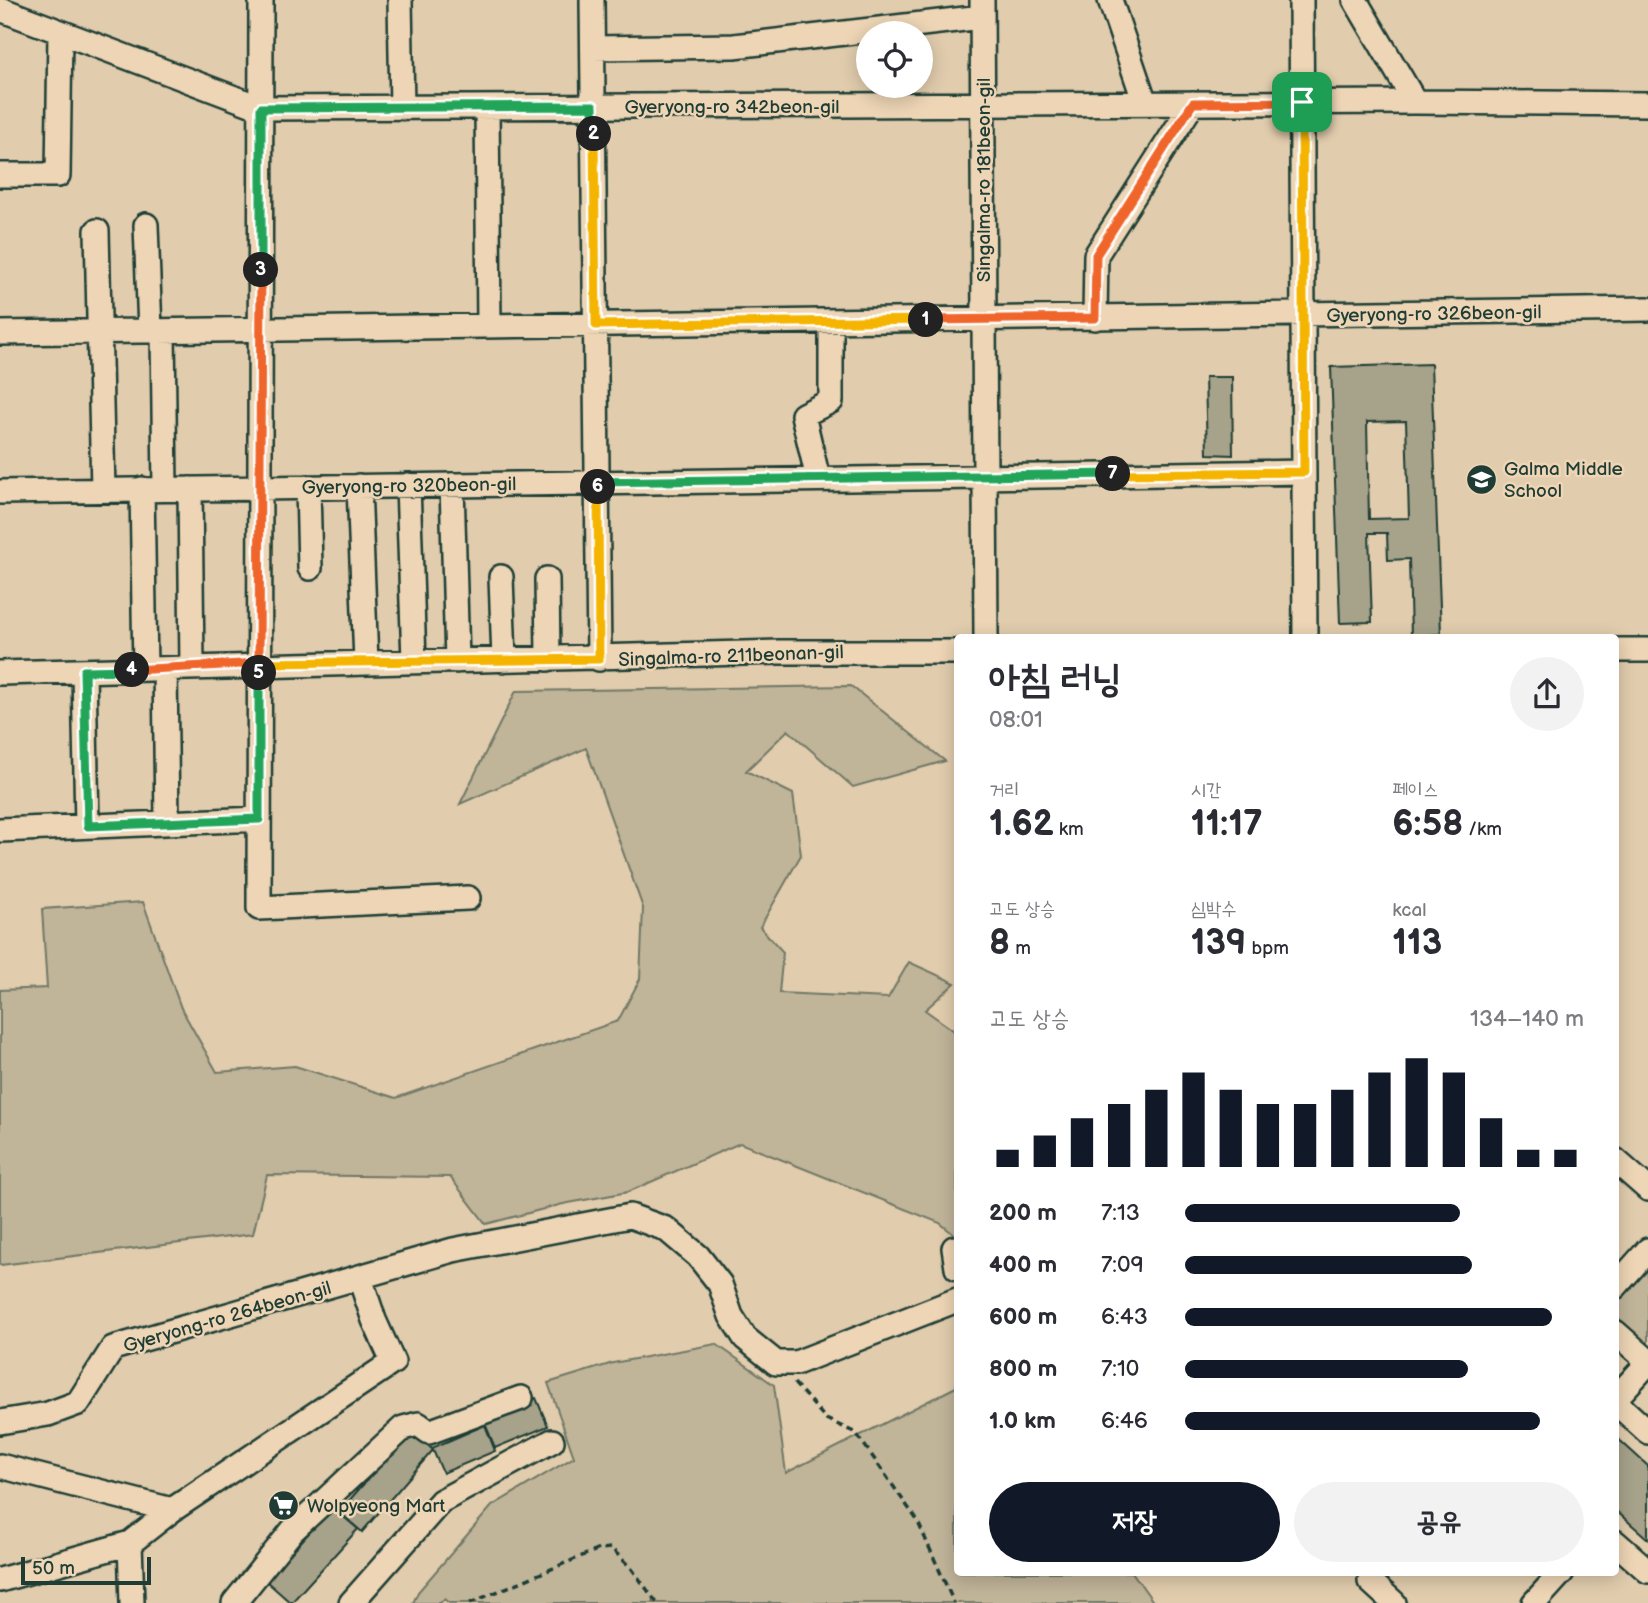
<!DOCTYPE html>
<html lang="ko">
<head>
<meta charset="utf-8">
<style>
  :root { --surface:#fff; --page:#f2f2f3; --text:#2b2b33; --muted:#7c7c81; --accent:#111827 }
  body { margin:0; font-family:"Balsamiq Sans","Poor Story",sans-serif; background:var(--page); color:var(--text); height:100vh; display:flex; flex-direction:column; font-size:26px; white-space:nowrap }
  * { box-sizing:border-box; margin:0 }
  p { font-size:23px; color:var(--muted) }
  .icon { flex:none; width:38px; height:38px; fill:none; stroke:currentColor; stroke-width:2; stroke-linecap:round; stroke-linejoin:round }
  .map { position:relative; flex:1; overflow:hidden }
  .side { position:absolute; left:954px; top:634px; width:665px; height:942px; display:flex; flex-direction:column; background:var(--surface); border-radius:7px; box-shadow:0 4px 18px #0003 }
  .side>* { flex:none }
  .buttons { position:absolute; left:856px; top:21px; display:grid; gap:14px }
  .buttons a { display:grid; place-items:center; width:77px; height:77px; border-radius:50%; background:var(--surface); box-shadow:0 4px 18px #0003; font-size:35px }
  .scale { position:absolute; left:21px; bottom:18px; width:130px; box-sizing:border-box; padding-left:7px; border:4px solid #1f3d34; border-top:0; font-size:19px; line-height:24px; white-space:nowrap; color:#1f3d34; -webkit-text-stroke:5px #edd5b5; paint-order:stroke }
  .pin { position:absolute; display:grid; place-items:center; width:60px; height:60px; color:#fff; margin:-30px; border-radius:14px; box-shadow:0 4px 10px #0006 }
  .km { position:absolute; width:35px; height:35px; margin:-18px; border-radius:50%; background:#222; color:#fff; font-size:19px; line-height:35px; text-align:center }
  .round { display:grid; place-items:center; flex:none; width:74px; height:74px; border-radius:37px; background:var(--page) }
  .summary { display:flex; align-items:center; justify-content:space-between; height:119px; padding:0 35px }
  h1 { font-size:38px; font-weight:700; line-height:52px }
  .stats { display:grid; grid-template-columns:repeat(3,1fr); gap:10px; height:119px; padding:7px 35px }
  .stats div { display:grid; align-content:center }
  .stats b { font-size:35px; font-weight:700 }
  .stats small { font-size:19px; font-weight:400 }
  .stats p { font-size:19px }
  .chart { height:196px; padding:14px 35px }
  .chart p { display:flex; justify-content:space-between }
  .chart svg { width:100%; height:126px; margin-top:7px; stroke:var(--accent); stroke-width:6 }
  .button { display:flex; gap:14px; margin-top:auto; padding:14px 35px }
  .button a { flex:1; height:80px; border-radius:42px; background:var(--accent); color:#fff; font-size:28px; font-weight:700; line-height:80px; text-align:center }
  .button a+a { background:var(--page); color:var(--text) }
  ul { padding:0 35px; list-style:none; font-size:23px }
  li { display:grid; grid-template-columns:112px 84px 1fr; align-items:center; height:52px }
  li i { height:18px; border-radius:9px; background:var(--accent) }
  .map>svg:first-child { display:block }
  .green { fill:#c0b499; stroke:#707866; stroke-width:2 }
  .building { fill:#a7a28a; stroke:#1f3d34; stroke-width:2; fill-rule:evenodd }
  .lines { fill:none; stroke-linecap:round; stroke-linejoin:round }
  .minor-casing { stroke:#1f3d34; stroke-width:28 }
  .path { stroke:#1f3d34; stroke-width:3.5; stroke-dasharray:7 5; stroke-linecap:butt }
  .minor { stroke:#edd5b5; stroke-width:23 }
  .split-1-casing { stroke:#fff; stroke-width:14 }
  .split-2-casing { stroke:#fff; stroke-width:14 }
  .split-3-casing { stroke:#fff; stroke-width:14 }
  .split-4-casing { stroke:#fff; stroke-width:14 }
  .split-5-casing { stroke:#fff; stroke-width:14 }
  .split-6-casing { stroke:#fff; stroke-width:14 }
  .split-7-casing { stroke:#fff; stroke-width:14 }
  .split-8-casing { stroke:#fff; stroke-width:14 }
  .split-1 { stroke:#f0652b; stroke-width:9 }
  .split-2 { stroke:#f5b400; stroke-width:9 }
  .split-3 { stroke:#22a559; stroke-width:9 }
  .split-4 { stroke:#f0652b; stroke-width:9 }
  .split-5 { stroke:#22a559; stroke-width:9 }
  .split-6 { stroke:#f5b400; stroke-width:9 }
  .split-7 { stroke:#22a559; stroke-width:9 }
  .split-8 { stroke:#f5b400; stroke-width:9 }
  .labels { text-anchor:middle; stroke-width:5; stroke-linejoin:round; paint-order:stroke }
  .street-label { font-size:19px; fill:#1f3d34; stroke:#edd5b5 }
  .poi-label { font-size:19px; fill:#1f3d34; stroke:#edd5b5; text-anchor:start }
</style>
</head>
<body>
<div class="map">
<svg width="1648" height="1603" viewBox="0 0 1648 1603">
  <rect width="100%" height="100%" fill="#e1ccad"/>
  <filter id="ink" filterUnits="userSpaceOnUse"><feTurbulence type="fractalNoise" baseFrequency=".0143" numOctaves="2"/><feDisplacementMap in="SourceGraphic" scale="14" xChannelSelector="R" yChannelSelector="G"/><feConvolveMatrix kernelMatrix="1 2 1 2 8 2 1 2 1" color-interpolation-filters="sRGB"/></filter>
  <g filter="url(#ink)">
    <path class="green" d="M851,686l94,75 -92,26 -65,-57 -42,41 47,23 8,61 -41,72 23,25 -4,41 109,5 21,-36 46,21 -30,27 32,23v204l-17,-14 -200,-80 -112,49 -65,12 -77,20 -36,-47 -183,-2 -14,59 -253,31v-275l47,-2 -5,-79 101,-7 38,106 36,64 78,-6 101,32 222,-77 22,-42 3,-71 -57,-160 -126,56 56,-113z
      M1648,1256v99l-33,-28v-33z
      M716,1344l58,41 12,88 170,-86 1,-6v191h175l22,31h-705l-5,-4 -4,4h-27l5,-11 74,-86 82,-49 -26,-74 65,-20z"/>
    <path class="building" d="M1431,364l10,270 -30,2 -2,-77 -21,1 -1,-27h-18l3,89 -32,1 -9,-256zM1406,421l3,97 -40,1 -2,-97z
      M1205,377h27l1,78 -26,-1z
      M536,1398l12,28 -53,22 -11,-27z
      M485,1425l10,26 -52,22 -11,-25z
      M411,1430l22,20 -71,82 -23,-20z
      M1615,1436l33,30v73l-33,-29z
      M332,1507l26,22 -67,74 -25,-22z"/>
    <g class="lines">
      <defs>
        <path id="minor" d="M261,0l-2,908 209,-10
          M400,0l2,108
          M592,0l7,659
          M982,0l4,637
          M1110,0l35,103
          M1301,0l4,637
          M1355,0l60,102
          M0,9l261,99 1154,-6 233,2
          M593,48l141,-2 248,-29
          M487,107l2,219
          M0,175h58l2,-143
          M146,225l4,106
          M97,231l6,259
          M1095,318l1,-63 97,-152
          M163,331l2,158
          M0,333l1648,-24
          M818,479l-15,-64 28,-14v-80
          M408,485l6,176
          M452,485l5,176
          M359,486l7,176
          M308,487l2,81
          M142,489l3,180
          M190,489l2,178
          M0,492l1304,-20
          M501,577l3,83
          M547,579l1,80
          M1615,650h33
          M165,669l2,153
          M84,671l3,155
          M0,673l779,-21h178
          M0,830l259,-11
          M1615,1160l33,29
          M954,1248l3,20
          M1615,1287l33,-37
          M1615,1332l33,29
          M1615,1399l33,-36
          M1615,1402l33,30
          M0,1422l48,-8 30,-11 35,-55 340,-98 177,-34 36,13 32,27 22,28 11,32 14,22 31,25h20l161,-63
          M0,1466l172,44
          M1615,1542l33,29
          M130,1543l2,60
          M1371,1572l-1,9 24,22
          M0,1580l130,-37 42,-33 221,-148 -19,-42 -14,-42
          M234,1603l58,-72 111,-103 15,-4 11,8 92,-34
          M351,1603l90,-102 111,-60
          M1534,1603l28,-31"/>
      </defs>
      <use href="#minor" class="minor-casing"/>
      <path class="path" d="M794,1383l32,36 30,14 61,87 37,83
        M470,1603l129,-54 12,-1 21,21 25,34"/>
      <use href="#minor" class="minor"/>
    </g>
  </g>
  <g class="lines" filter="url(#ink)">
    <defs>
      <path id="split-1" d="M926,320l169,-2 1,-63 97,-152 109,-1"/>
      <path id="split-2" d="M594,134l2,191 330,-5"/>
      <path id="split-3" d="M261,270v-162l332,-2 1,28"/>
      <path id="split-4" d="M132,670l127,-7 2,-393"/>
      <path id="split-5" d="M132,670l-48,1 4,155 171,-7v-146"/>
      <path id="split-6" d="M259,673v-10l340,-4 -1,-172"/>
      <path id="split-7" d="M598,487l-1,-5 516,-8"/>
      <path id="split-8" d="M1113,474l191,-2 -2,-370"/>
    </defs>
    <use href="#split-1" class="split-1-casing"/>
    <use href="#split-2" class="split-2-casing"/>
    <use href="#split-3" class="split-3-casing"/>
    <use href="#split-4" class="split-4-casing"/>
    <use href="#split-5" class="split-5-casing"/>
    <use href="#split-6" class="split-6-casing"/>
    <use href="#split-7" class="split-7-casing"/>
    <use href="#split-8" class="split-8-casing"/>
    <use href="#split-1" class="split-1"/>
    <use href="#split-2" class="split-2"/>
    <use href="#split-3" class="split-3"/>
    <use href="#split-4" class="split-4"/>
    <use href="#split-5" class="split-5"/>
    <use href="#split-6" class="split-6"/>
    <use href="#split-7" class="split-7"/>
    <use href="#split-8" class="split-8"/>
  </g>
  <defs>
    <symbol id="school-disc" viewBox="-11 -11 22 22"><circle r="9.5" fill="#1f3d34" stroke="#edd5b5"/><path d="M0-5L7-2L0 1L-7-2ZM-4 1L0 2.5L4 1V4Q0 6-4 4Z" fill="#fff"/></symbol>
    <symbol id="supermarket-disc" viewBox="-11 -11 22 22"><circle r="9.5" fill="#1f3d34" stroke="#edd5b5"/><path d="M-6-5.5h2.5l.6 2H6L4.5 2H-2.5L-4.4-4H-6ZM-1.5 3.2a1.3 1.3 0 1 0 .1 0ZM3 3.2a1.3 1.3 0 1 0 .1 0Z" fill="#fff"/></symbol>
  </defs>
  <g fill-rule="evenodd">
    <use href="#school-disc" x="1464" y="462" width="35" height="35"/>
    <use href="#supermarket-disc" x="266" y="1488" width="35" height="35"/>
  </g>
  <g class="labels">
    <g class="street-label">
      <text x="732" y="113">Gyeryong-ro 342beon-gil</text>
      <text transform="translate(983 180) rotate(-90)" y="7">Singalma-ro 181beon-gil</text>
      <text transform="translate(1434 313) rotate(-1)" y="7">Gyeryong-ro 326beon-gil</text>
      <text transform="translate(409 485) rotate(-1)" y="7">Gyeryong-ro 320beon-gil</text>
      <text transform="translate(731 655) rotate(-2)" y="7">Singalma-ro 211beonan-gil</text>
      <text transform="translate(227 1316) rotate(-16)" y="7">Gyeryong-ro 264beon-gil</text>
    </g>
    <g class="poi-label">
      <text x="1504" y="475">Galma Middle<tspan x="1504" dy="22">School</tspan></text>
      <text x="307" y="1512">Wolpyeong Mart</text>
    </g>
  </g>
</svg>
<div class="buttons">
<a><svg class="icon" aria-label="locate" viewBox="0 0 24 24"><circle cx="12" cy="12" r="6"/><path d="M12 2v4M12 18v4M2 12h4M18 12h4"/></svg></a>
</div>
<div class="scale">50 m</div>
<div class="pin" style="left:1302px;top:102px;background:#1e9e55"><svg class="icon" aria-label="arrive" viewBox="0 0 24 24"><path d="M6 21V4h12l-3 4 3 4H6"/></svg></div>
<b class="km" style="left:926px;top:320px">1</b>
<b class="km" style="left:594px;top:134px">2</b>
<b class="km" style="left:261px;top:270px">3</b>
<b class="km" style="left:132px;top:670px">4</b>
<b class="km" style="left:259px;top:673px">5</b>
<b class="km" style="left:598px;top:487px">6</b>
<b class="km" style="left:1113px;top:474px">7</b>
<section class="side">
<div class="summary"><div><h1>아침 러닝</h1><p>08:01</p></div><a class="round"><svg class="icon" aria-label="share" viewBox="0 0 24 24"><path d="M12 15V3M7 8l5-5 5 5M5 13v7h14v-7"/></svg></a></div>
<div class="stats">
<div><p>거리</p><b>1.62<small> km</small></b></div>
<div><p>시간</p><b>11:17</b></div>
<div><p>페이스</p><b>6:58<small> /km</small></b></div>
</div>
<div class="stats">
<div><p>고도 상승</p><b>8<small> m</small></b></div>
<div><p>심박수</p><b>139<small> bpm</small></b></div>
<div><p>kcal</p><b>113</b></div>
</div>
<div class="chart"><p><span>고도 상승</span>134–140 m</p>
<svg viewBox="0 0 160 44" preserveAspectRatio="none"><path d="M5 44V38M15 44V33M25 44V27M35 44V22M45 44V17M55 44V11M65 44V17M75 44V22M85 44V22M95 44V17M105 44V11M115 44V6M125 44V11M135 44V27M145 44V38M155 44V38"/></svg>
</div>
<ul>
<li><b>200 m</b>7:13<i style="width:69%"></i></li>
<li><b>400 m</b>7:09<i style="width:72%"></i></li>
<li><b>600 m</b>6:43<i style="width:92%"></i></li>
<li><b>800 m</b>7:10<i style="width:71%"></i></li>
<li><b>1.0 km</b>6:46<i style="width:89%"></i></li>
</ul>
<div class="button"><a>저장</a><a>공유</a></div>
</section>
</div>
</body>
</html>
